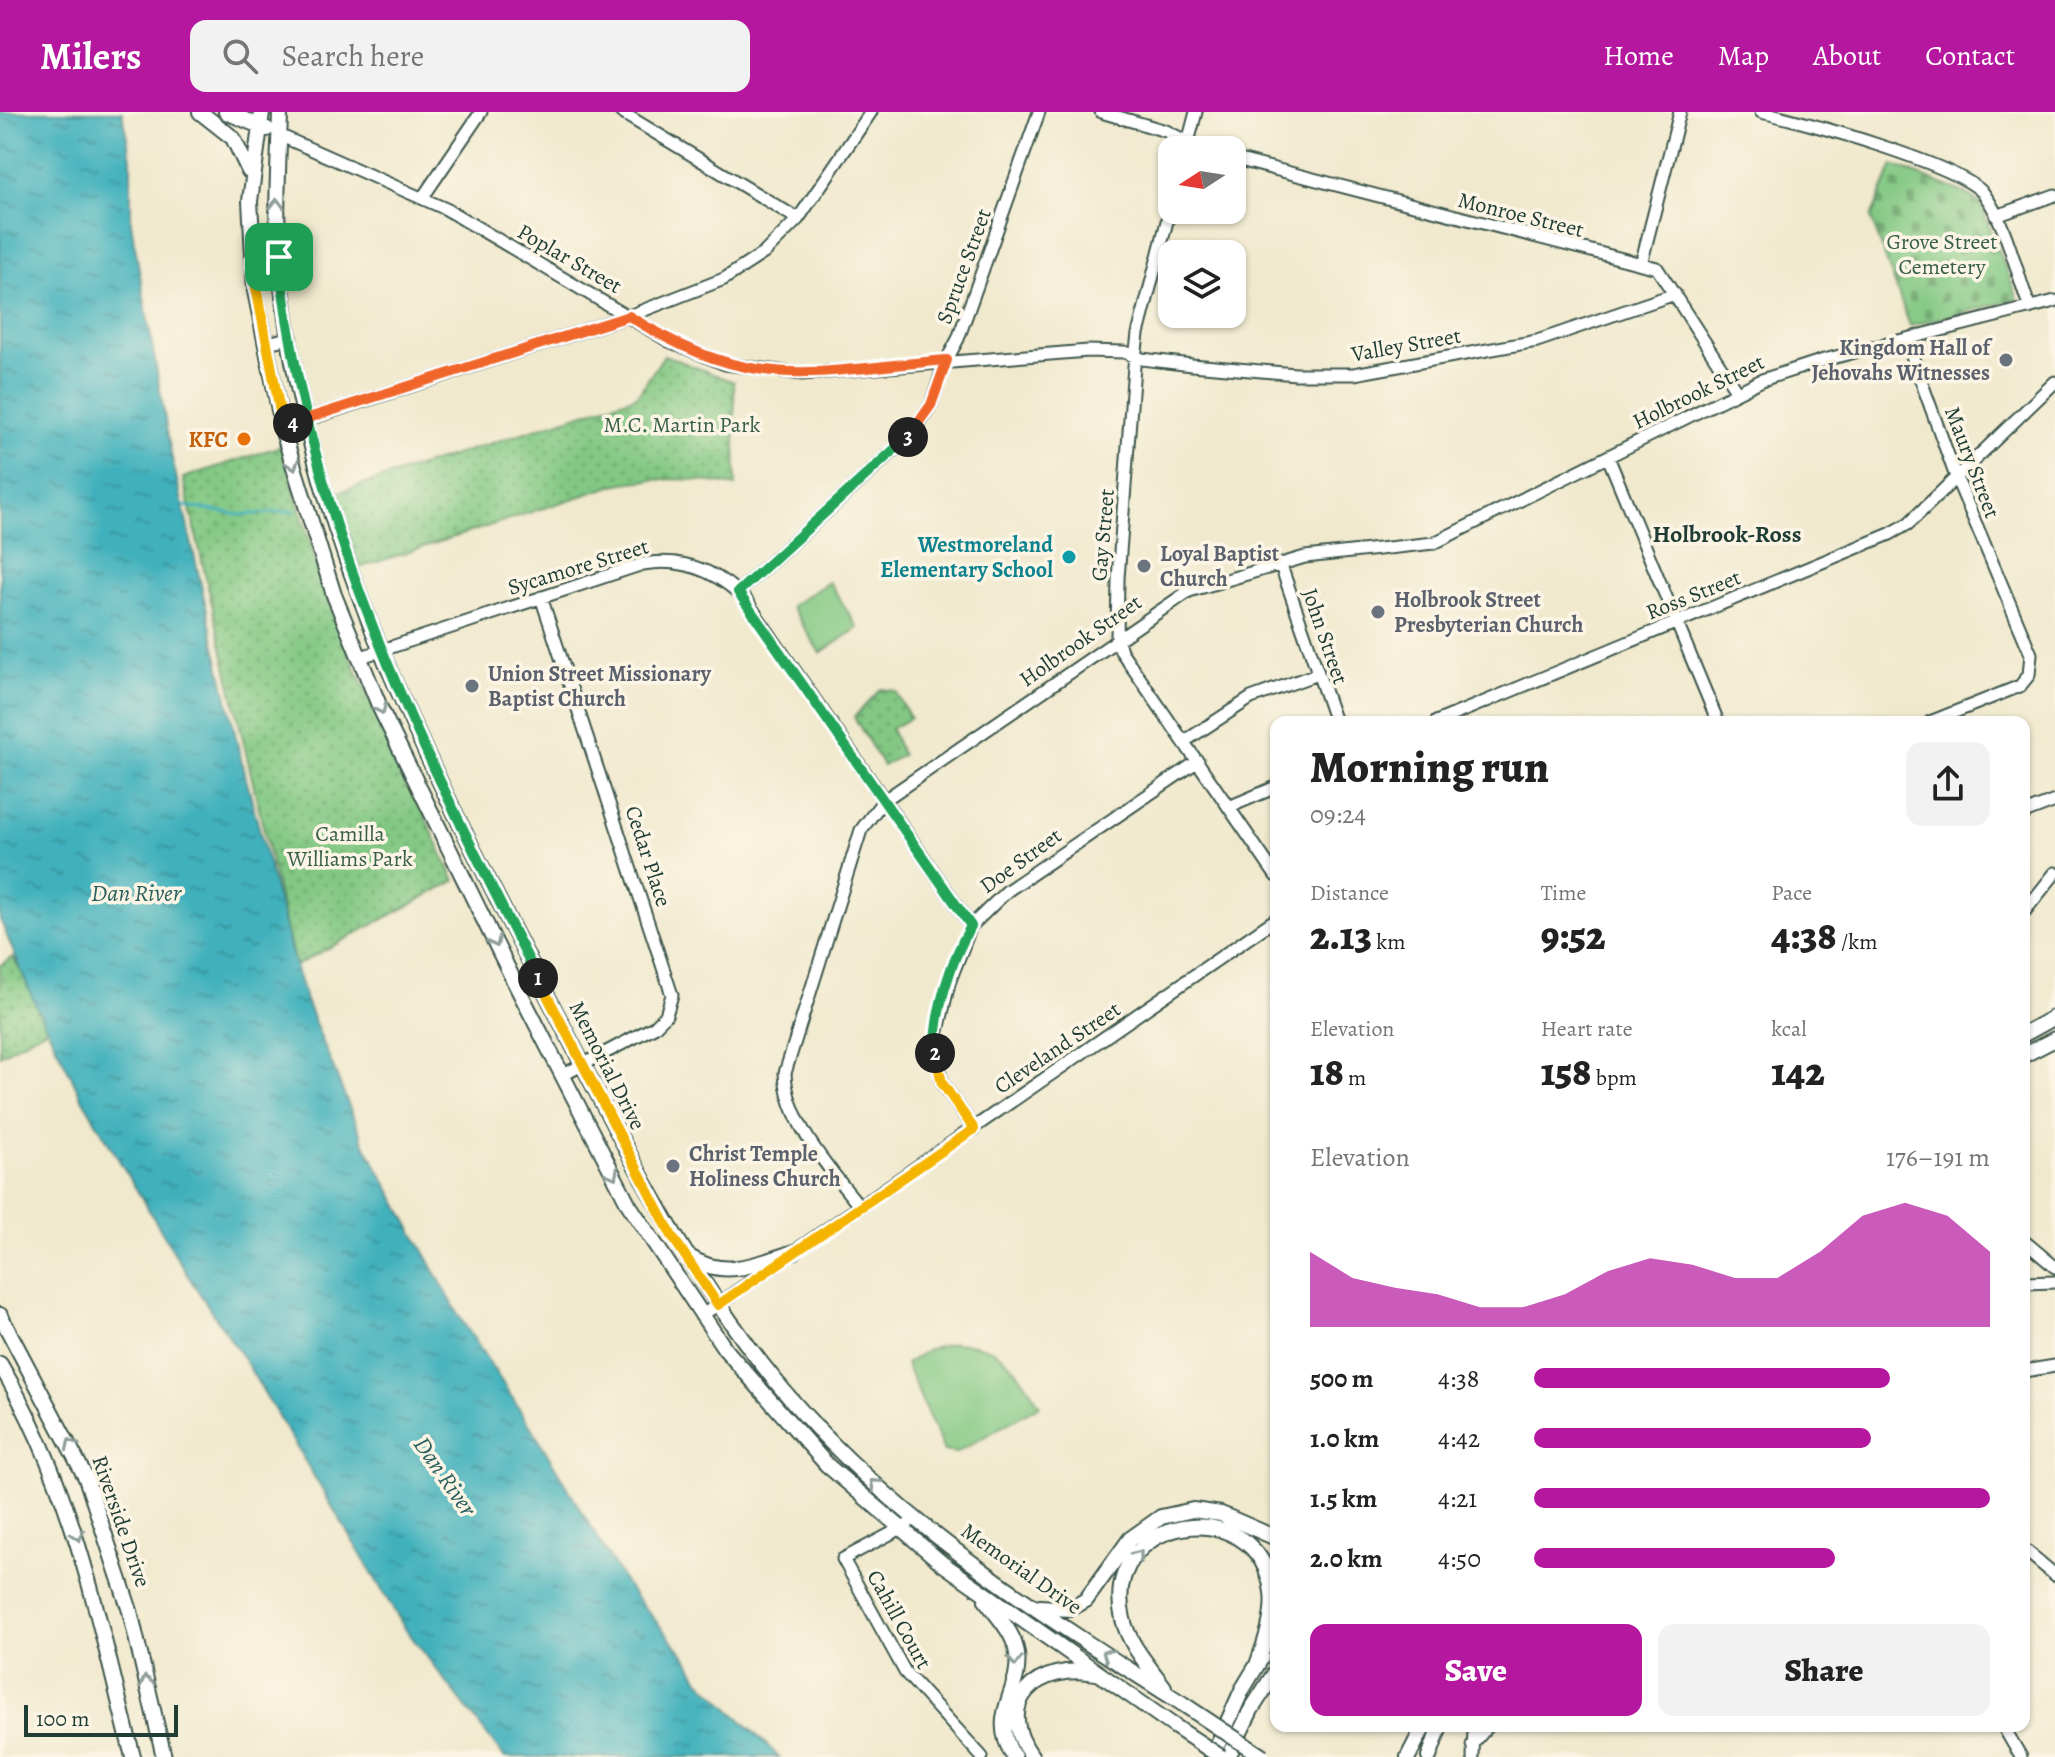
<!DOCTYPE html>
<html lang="en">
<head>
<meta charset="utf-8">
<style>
  :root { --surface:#fff; --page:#f2f2f2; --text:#222; --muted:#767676; --accent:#b5179e }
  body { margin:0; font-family:Alegreya,serif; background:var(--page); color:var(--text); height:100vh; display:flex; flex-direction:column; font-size:30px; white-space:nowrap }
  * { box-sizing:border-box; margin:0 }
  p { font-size:26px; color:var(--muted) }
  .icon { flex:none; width:44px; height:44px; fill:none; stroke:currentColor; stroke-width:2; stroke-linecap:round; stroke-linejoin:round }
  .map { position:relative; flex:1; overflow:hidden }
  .drawer { position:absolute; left:1270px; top:604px; width:760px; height:1016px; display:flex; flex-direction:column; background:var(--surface); border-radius:16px; box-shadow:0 2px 6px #0004 }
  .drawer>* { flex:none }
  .needle { width:52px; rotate:258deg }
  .buttons { position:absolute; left:1158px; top:24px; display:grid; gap:16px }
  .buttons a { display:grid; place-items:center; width:88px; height:88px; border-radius:16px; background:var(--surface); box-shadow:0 2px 6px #0004; font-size:40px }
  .scale { position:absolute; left:24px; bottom:20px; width:154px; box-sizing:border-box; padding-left:8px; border:4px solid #1f3d34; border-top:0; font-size:22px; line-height:28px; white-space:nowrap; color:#1f3d34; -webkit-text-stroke:6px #fcf5e5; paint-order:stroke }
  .pin { position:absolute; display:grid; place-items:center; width:68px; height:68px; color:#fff; margin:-34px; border-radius:16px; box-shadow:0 4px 12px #0006 }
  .km { position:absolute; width:40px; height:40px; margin:-20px; border-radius:50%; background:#222; color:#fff; font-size:22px; line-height:40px; text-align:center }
  .round { display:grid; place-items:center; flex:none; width:84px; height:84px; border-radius:16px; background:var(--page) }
  .overview { display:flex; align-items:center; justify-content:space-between; height:136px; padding:0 40px }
  h1 { font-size:44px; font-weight:800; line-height:60px }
  .stats { display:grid; grid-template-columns:repeat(3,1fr); gap:12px; height:136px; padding:8px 40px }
  .stats div { display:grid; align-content:center }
  .stats b { font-size:40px; font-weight:800 }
  .stats small { font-size:22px; font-weight:400 }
  .stats p { font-size:22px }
  .chart { height:224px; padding:16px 40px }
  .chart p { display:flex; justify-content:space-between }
  .chart svg { width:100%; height:144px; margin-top:8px; fill:var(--accent); opacity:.7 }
  .primary-button { display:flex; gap:16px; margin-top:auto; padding:16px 40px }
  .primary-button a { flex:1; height:92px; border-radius:16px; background:var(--accent); color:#fff; font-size:32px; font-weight:800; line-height:92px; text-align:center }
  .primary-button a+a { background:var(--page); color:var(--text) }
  ul { padding:0 40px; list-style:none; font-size:26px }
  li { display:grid; grid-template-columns:128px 96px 1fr; align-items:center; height:60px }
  li i { height:20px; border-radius:10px; background:var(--accent) }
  header { display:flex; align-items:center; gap:48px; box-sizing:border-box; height:112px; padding:0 40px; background:var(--accent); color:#fff }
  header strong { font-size:38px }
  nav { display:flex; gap:44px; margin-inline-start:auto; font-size:28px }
  .search { width:560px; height:72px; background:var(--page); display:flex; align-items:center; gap:20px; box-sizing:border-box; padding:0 28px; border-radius:16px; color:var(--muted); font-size:30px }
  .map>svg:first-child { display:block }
  .grass { fill:url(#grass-dots); stroke:#50825c; stroke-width:2 }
  .cemetery { fill:url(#cemetery-stones); stroke:#50825c; stroke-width:2 }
  .pitch { fill:#82c883; stroke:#50825c; stroke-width:2 }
  .water { fill:url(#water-ripples); stroke:#307778; stroke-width:2 }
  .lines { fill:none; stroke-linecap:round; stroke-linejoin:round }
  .stream { stroke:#41b1bc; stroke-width:3 }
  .minor-casing { stroke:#3e574b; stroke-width:15 }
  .major-casing { stroke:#3e574b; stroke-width:18 }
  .minor { stroke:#fff; stroke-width:11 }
  .major { stroke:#fff; stroke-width:14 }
  .major-bridge-casing { stroke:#3e574b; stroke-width:18; stroke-linecap:butt }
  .major-bridge { stroke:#fff; stroke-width:14 }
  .oneway { stroke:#8f9e9a }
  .split-1-casing { stroke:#fff; stroke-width:16 }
  .split-2-casing { stroke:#fff; stroke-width:16 }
  .split-3-casing { stroke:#fff; stroke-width:16 }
  .split-4-casing { stroke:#fff; stroke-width:16 }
  .split-5-casing { stroke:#fff; stroke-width:16 }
  .split-1 { stroke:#22a559; stroke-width:10 }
  .split-2 { stroke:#f5b400; stroke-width:10 }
  .split-3 { stroke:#22a559; stroke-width:10 }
  .split-4 { stroke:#f0652b; stroke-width:10 }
  .split-5 { stroke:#f5b400; stroke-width:10 }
  .worship-dot { fill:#6b7280; stroke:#fcf5e5; stroke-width:3 }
  .food-dot { fill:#e8710a; stroke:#fcf5e5; stroke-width:3 }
  .culture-dot { fill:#0f9aa8; stroke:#fcf5e5; stroke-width:3 }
  .labels { text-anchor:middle; stroke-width:7; stroke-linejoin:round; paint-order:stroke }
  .street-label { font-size:22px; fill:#1f3d34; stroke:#fcf5e5 }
  .park-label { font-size:22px; fill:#386048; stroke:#fcf5e5 }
  .worship-label { font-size:22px; font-weight:bold; fill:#5b616d; stroke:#fcf5e5; text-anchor:start }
  .food-label { font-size:22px; font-weight:bold; fill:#c56008; stroke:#fcf5e5; text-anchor:end }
  .culture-label { font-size:22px; font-weight:bold; fill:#0d838f; stroke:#fcf5e5; text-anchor:end }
  .neighbourhood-label { font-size:24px; font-weight:bold; fill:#1f3d34; stroke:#fcf5e5 }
  .water-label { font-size:24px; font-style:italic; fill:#29605d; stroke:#fcf5e5 }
</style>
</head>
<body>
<header>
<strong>Milers</strong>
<div class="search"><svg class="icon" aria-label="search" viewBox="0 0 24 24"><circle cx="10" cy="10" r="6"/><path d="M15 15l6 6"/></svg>Search here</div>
<nav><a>Home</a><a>Map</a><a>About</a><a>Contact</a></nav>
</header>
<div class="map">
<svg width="2055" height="1645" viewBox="0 0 2055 1645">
  <defs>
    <pattern id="grass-dots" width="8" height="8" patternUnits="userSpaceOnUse" patternTransform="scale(2)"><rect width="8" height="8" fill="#82c883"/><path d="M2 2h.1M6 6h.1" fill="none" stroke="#6aa46c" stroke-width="1.8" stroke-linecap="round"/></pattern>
    <pattern id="cemetery-stones" width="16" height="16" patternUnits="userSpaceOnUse" patternTransform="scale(2)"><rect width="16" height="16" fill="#82c883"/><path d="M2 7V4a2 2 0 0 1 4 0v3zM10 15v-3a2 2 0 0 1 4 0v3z" fill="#6aa46c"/></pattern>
    <pattern id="water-ripples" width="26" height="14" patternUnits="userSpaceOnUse" patternTransform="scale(2)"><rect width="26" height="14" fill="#41b1bc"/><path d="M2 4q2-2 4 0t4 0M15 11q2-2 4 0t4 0" fill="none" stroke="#36919a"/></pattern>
  </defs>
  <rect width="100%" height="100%" fill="#fcf5e5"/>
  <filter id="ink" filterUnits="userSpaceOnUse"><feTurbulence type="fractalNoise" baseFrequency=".0125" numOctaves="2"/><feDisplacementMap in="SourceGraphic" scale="16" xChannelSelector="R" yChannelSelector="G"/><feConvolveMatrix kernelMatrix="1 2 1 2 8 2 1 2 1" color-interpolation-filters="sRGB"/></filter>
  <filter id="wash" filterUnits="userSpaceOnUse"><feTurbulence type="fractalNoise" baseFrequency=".006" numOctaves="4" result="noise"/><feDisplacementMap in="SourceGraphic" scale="32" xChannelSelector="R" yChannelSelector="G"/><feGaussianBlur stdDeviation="1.8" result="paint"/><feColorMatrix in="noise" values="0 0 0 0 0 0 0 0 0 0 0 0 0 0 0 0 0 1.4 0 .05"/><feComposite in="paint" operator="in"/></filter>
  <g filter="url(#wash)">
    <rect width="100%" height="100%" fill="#f0e9cd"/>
    <path class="grass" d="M664,243l70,27 2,104c-42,-8 -76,-9 -118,-2l-259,84 -22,-75 300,-97z
      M281,334l43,142 29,75 102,218 -160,85 -112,-488z
      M881,577l14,2 15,27 -19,11 11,26 -19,11 -29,-49z
      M13,845l38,69 -51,29v-90z"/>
    <path class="cemetery" d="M1893,53l74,29 13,9 38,96 -108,27 -39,-108z"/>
    <path class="pitch" d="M829,470l29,46 -38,25 -29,-47z
      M953,1231c50,0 62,24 87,62l-84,48 -12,-2 -38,-87 21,-14z"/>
    <path class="water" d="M0,0h122l9,46v65l40,231 70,305 54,207 11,35 57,140 98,178 72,111 93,155 63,76 9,17 81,79h-275l-100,-130 -157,-263 -57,-85 -107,-179 -48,-96 -35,-85z"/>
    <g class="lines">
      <path class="stream" d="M184,394l57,9 54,-4"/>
    </g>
  </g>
  <g filter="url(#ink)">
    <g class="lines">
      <defs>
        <path id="minor" d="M621,0l177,107
          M1101,0l65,19 37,19
          M1761,0c42,9 200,53 223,82 23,31 32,78 46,114
          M279,23l167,74 223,132 56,23 77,10 286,-23 36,1 18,7 50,6 104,9h58l183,-33 138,-47
          M1186,38l10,-38
          M1232,46l425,110 80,124
          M423,85l58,-85
          M1172,90l-34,132 -4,32 -16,213 -1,58 4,14 155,225
          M1996,104l59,-21
          M251,149l28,-4
          M1641,152l39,-152
          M1906,227l50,138 75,177 -2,21 -9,11 -90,36
          M265,232l26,-7
          M283,315l346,-111 95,-37 40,-26 34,-34 73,-107
          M1608,345l110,265
          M1280,451l55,159
          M738,480l174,-158 19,-29 13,-40 14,-26 81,-227
          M541,485l131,398 -6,20 -12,12 -91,48
          M358,546l285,-94c41,-7 74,7 103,36l225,326
          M1436,610l454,-188 18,-10 147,-142
          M1185,629l66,-43 66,-24
          M1229,695l47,-20
          M2024,701l31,-12
          M2024,800l31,-39
          M974,1017l-32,-46 -7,-39 14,-61 22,-57 36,-35 191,-130
          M860,1095c-30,-38 -73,-84 -75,-134l76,-243 22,-29 306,-210 116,-34 129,-14 328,-163 62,-20 231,-59
          M2024,1129l31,26
          M2024,1171l31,-1
          M701,1204l575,-397
          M2024,1259l31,-5
          M907,1413l-64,34 62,113 77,85
          M2024,1437l31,26
          M2003,1614l18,31
          M1472,1633l16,-19
          M1473,1645l1,-31"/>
        <path id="major" d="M200,0l33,26 16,33
          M226,0l41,17
          M262,0l-12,89 5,90 29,144 50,160 47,115 133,271 115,224 96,144 102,116 116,99 231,162
          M280,0c-1,48 -5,96 -1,144 21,270 153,514 274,751 74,143 142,287 251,407 106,117 246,206 379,290
          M2024,922l31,-17
          M2024,943l31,-16
          M688,1144c35,24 70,8 106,-4
          M0,1203l86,163 44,133 34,146
          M0,1252c75,128 97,252 133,393
          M986,1488c12,18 28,32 31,54 5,39 -30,60 -3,103
          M1040,1495l30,2 16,-9 44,-61 31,-22 32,-7 28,4 55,24
          M1164,1575c-15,-21 -35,-42 -41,-68 -25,-103 135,-131 149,-27 3,24 -7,51 -15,73
          M1032,1645c-40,-56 5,-94 64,-84
          M1212,1645l30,-67 20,-33
          M1228,1645l23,-47 25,-39
          M1408,1645l16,-31
          M1429,1645l11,-31"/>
      </defs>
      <use href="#minor" class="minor-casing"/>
      <use href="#major" class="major-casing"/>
      <use href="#minor" class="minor"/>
      <use href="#major" class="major"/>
      <defs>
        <path id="major-bridge" d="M1183,1592l80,53
          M1174,1614l47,31"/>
      </defs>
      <use href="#major-bridge" class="major-bridge-casing"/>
      <use href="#major-bridge" class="major-bridge"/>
    </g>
    <defs><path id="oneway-chevron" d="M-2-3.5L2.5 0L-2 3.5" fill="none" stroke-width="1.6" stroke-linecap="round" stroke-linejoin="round" transform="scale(2)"/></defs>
    <g class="oneway">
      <use href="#oneway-chevron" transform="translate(277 92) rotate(-89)"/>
      <use href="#oneway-chevron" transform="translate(293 353) rotate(73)"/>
      <use href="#oneway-chevron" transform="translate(381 597) rotate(65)"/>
      <use href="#oneway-chevron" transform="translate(495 830) rotate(64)"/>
      <use href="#oneway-chevron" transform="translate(613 1062) rotate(62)"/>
      <use href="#oneway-chevron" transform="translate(71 1332) rotate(-116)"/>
      <use href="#oneway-chevron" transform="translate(875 1372) rotate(-138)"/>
      <use href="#oneway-chevron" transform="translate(78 1424) rotate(73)"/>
      <use href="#oneway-chevron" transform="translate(1138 1443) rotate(-52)"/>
      <use href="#oneway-chevron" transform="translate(1107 1542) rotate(-146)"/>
      <use href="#oneway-chevron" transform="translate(1015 1549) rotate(89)"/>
      <use href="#oneway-chevron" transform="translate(146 1569) rotate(-103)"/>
    </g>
  </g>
  <g class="lines" filter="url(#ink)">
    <defs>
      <path id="split-1" d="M279,145c28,267 139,486 259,721"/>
      <path id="split-2" d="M538,866l134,258 46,69 256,-176 -32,-46 -7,-30"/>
      <path id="split-3" d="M908,325l-170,155 233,334c-20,34 -37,87 -36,127"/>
      <path id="split-4" d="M293,311l336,-107c125,79 181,55 318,44l-16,45 -23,32"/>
      <path id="split-5" d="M279,145l-28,4 32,166 10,-4"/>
    </defs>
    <use href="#split-1" class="split-1-casing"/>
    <use href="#split-2" class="split-2-casing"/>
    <use href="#split-3" class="split-3-casing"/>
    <use href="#split-4" class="split-4-casing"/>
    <use href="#split-5" class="split-5-casing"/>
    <use href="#split-1" class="split-1"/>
    <use href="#split-2" class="split-2"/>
    <use href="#split-3" class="split-3"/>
    <use href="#split-4" class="split-4"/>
    <use href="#split-5" class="split-5"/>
  </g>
  <g class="worship-dot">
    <circle cx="2006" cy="248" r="8"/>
    <circle cx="1144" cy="454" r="8"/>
    <circle cx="1378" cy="500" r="8"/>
    <circle cx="472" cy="574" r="8"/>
    <circle cx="673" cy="1054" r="8"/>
  </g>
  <circle class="food-dot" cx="244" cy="327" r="8"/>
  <circle class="culture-dot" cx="1069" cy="445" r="8"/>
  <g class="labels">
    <g class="street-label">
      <text transform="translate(1521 102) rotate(14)" y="8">Monroe Street</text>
      <text transform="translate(570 146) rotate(30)" y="8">Poplar Street</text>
      <text transform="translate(963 154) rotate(-70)" y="8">Spruce Street</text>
      <text transform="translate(1406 232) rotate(-10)" y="8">Valley Street</text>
      <text transform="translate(1698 279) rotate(-26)" y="8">Holbrook Street</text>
      <text transform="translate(1973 350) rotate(69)" y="8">Maury Street</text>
      <text transform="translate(1102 423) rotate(-85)" y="8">Gay Street</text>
      <text transform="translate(578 454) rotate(-17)" y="8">Sycamore Street</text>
      <text transform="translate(1693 482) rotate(-22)" y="8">Ross Street</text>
      <text transform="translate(1326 524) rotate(71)" y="8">John Street</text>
      <text transform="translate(1080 528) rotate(-35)" y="8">Holbrook Street</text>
      <text transform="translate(649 744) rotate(72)" y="8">Cedar Place</text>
      <text transform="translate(1020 748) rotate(-36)" y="8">Doe Street</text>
      <text transform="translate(1057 935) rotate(-34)" y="8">Cleveland Street</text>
      <text transform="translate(608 953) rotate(63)" y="8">Memorial Drive</text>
      <text transform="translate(122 1409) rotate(71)" y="8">Riverside Drive</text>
      <text transform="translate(1022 1456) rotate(35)" y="8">Memorial Drive</text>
      <text transform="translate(900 1507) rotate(61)" y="8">Cahill Court</text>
    </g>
    <g class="park-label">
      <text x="1942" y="137">Grove Street<tspan x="1942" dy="25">Cemetery</tspan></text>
      <text x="682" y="320">M.C. Martin Park</text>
      <text x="350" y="729">Camilla<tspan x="350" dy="25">Williams Park</tspan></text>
    </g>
    <g class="worship-label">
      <text x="1990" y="243" text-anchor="end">Kingdom Hall of<tspan x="1990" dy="25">Jehovahs Witnesses</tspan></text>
      <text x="1160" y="449">Loyal Baptist<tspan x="1160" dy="25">Church</tspan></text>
      <text x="1394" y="495">Holbrook Street<tspan x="1394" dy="25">Presbyterian Church</tspan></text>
      <text x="488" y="569">Union Street Missionary<tspan x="488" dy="25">Baptist Church</tspan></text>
      <text x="689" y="1049">Christ Temple<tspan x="689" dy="25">Holiness Church</tspan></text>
    </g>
    <g class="food-label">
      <text x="228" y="335">KFC</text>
    </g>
    <g class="culture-label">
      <text x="1053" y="440">Westmoreland<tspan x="1053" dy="25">Elementary School</tspan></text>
    </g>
    <g class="neighbourhood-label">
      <text x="1727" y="430">Holbrook-Ross</text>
    </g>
    <g class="water-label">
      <text x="136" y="789">Dan River</text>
      <text transform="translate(445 1364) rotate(55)" y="8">Dan River</text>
    </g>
  </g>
</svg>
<div class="buttons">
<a><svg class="needle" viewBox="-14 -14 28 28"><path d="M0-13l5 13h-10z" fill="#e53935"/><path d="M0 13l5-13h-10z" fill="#767676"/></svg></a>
<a><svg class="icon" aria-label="layers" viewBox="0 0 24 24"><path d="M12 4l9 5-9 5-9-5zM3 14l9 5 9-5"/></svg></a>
</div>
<div class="scale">100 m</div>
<div class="pin" style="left:279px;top:145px;background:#1e9e55"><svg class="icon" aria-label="arrive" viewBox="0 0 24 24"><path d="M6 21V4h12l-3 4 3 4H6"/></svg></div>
<b class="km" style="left:538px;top:866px">1</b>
<b class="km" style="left:935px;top:941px">2</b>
<b class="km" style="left:908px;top:325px">3</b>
<b class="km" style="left:293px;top:311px">4</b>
<section class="drawer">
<div class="overview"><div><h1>Morning run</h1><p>09:24</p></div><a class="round"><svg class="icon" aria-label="share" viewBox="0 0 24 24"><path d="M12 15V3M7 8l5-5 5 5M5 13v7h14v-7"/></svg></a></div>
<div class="stats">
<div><p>Distance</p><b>2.13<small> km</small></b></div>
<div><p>Time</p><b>9:52</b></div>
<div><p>Pace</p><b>4:38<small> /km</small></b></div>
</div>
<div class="stats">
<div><p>Elevation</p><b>18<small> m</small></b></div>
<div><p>Heart rate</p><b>158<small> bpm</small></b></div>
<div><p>kcal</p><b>142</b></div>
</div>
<div class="chart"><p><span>Elevation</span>176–191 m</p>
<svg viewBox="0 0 160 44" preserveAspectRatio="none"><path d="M0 44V21L10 29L20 32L30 34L40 38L50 38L60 34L70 27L80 23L90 25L100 29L110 29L120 21L130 10L140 6L150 10L160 21V44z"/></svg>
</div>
<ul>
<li><b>500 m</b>4:38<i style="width:78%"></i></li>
<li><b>1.0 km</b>4:42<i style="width:74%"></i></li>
<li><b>1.5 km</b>4:21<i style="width:100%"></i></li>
<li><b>2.0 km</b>4:50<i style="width:66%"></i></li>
</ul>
<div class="primary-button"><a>Save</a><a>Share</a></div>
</section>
</div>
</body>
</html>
